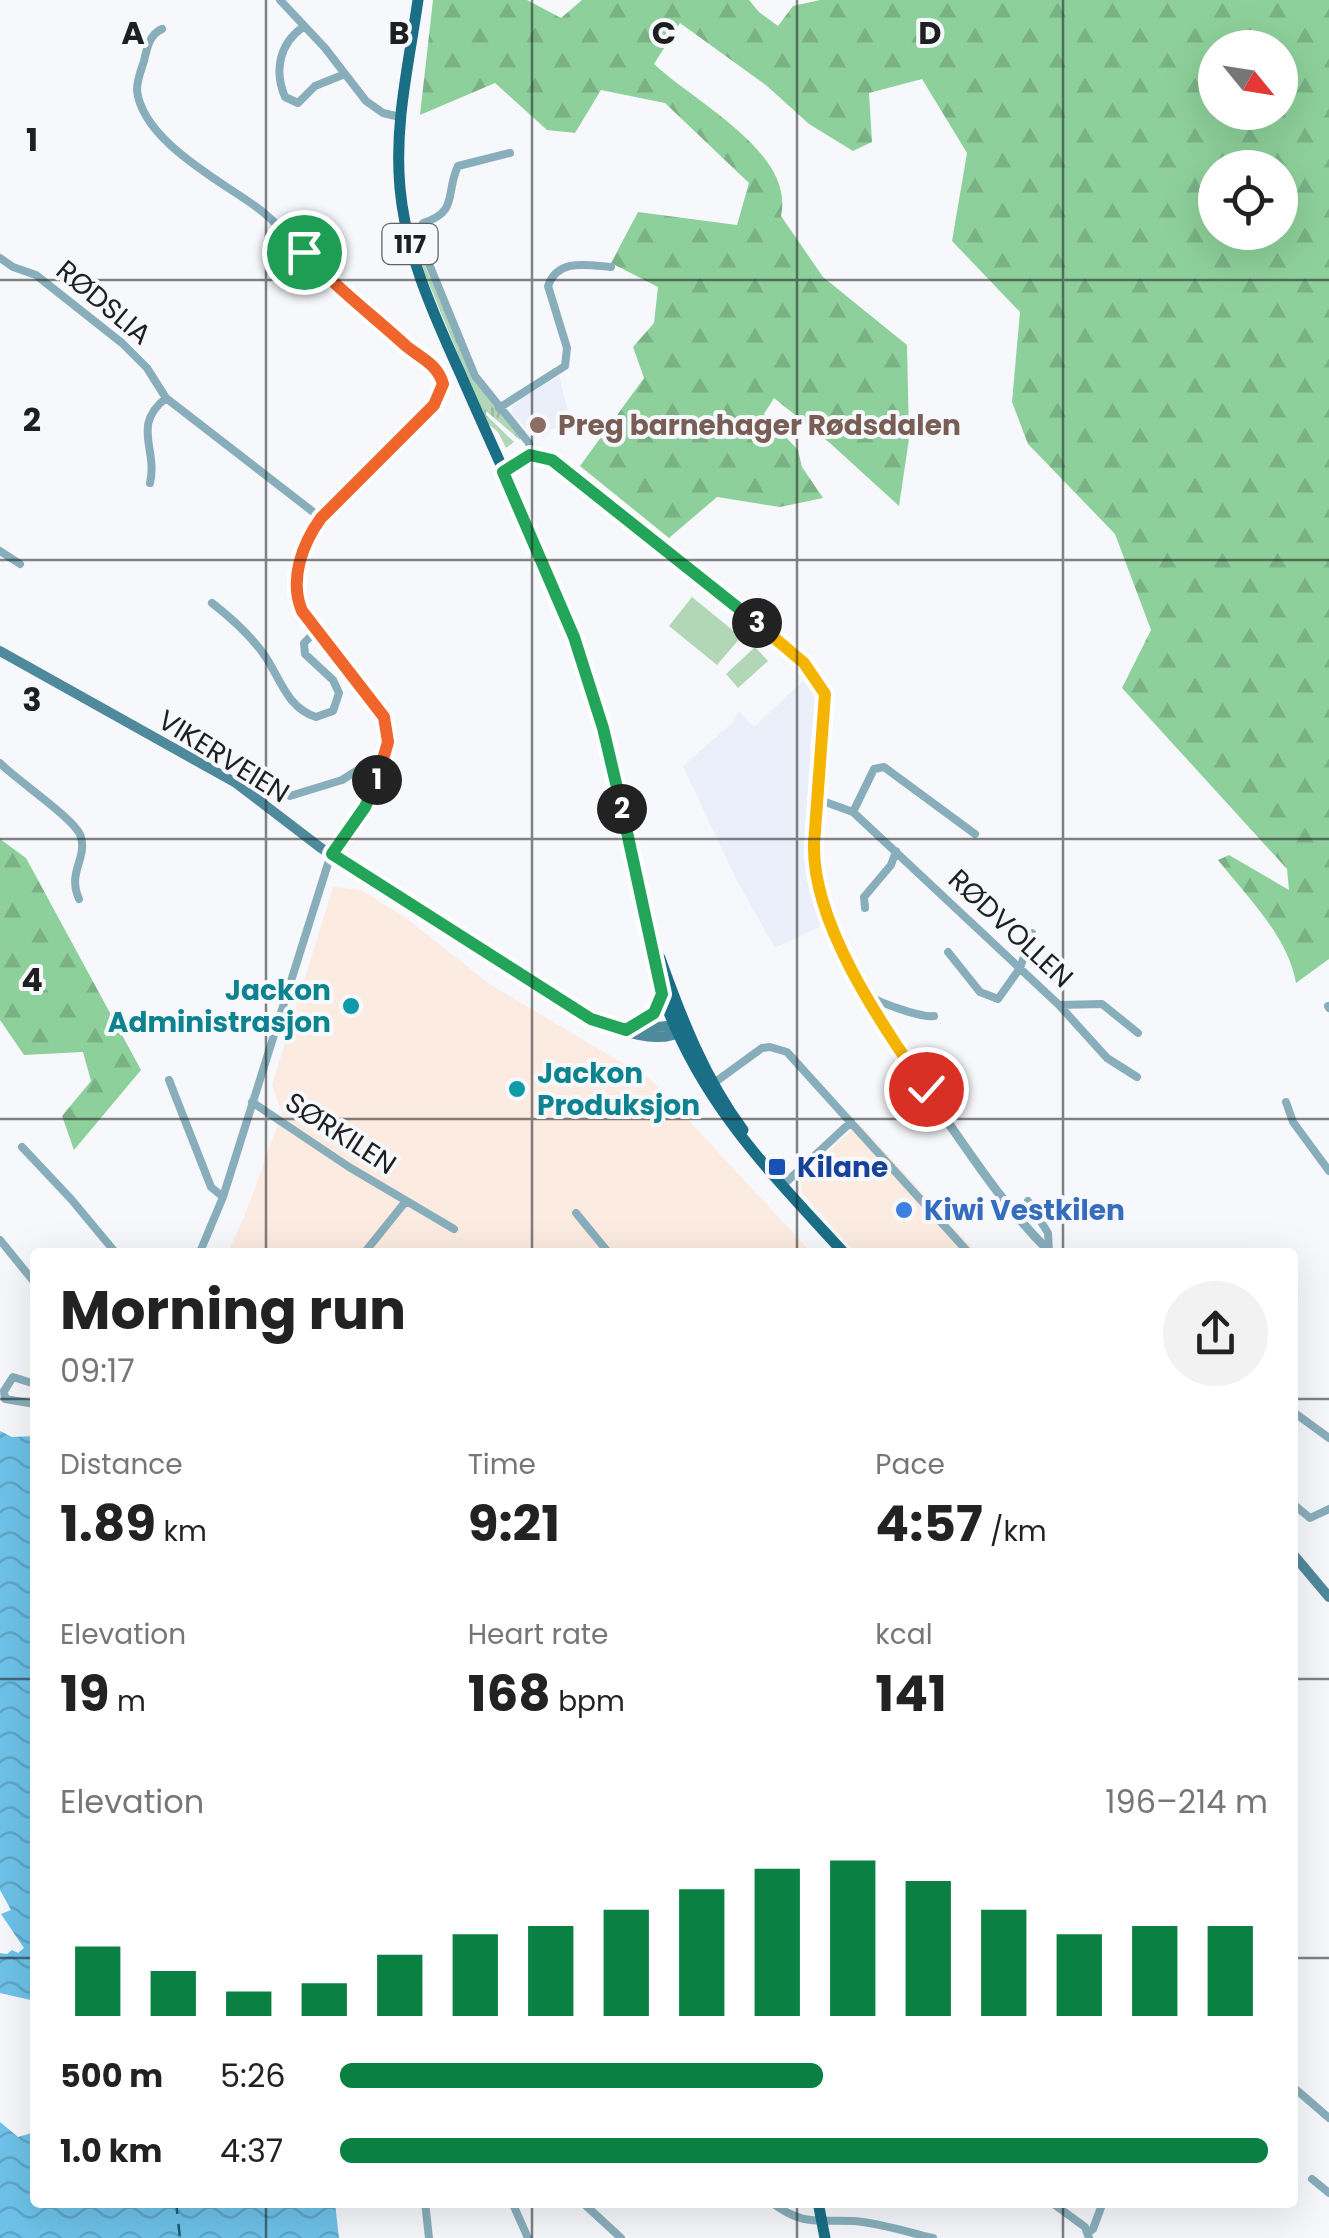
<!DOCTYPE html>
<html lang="en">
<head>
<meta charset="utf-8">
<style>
  :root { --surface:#fff; --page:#f2f2f2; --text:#222; --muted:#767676; --accent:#0b8043 }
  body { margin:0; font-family:Poppins,sans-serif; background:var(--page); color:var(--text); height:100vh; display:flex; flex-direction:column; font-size:38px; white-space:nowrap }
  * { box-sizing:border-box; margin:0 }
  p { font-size:32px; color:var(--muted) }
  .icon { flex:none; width:55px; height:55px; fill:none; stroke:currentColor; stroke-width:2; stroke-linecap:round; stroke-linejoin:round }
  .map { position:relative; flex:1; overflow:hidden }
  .panel { position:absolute; left:30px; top:1248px; width:1268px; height:960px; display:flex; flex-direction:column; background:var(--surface); border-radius:10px; box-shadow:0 10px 40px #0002 }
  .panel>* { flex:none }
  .needle { width:65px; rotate:120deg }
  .controls { position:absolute; left:1198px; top:30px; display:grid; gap:20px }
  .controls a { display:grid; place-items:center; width:100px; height:100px; border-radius:50%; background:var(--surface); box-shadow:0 10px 40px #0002; font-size:50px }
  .pin { position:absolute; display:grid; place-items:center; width:85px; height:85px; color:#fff; margin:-42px; border:5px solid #fff; border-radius:50%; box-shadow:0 2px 10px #0007 }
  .km { position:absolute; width:50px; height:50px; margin:-25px; border-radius:50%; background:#222; color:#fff; font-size:28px; line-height:50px; text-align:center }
  .round { display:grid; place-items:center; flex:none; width:105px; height:105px; border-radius:52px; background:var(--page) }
  .head { display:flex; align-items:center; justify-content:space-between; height:170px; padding:0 30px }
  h1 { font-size:55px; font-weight:700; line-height:75px }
  .figures { display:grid; grid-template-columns:repeat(3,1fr); gap:15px; height:170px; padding:10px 30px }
  .figures div { display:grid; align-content:center }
  .figures b { font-size:50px; font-weight:700 }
  .figures small { font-size:28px; font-weight:400 }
  .figures p { font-size:28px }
  .chart { height:280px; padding:20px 30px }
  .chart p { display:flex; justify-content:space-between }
  .chart svg { width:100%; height:180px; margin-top:10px; stroke:var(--accent); stroke-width:6 }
  ul { padding:0 30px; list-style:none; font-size:32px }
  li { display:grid; grid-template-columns:160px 120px 1fr; align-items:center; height:75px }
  li i { height:25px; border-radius:12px; background:var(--accent) }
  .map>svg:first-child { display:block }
  .built { fill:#eaeff9 }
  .industrial { fill:#fcebe0 }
  .grass { fill:url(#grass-tufts) }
  .forest { fill:url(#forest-firs); fill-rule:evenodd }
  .green { fill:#b1d7b7 }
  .water { fill:url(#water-waves) }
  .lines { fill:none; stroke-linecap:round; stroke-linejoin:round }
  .ferry { stroke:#1c5d79; stroke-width:2.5; stroke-dasharray:12 10; stroke-linecap:butt }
  .minor { stroke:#88aebb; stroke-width:8 }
  .tertiary { stroke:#88aebb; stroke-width:9 }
  .secondary { stroke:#4f899c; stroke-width:10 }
  .primary { stroke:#1a6e86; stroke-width:11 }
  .split-1-casing { stroke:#fff; stroke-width:20 }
  .split-2-casing { stroke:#fff; stroke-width:20 }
  .split-3-casing { stroke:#fff; stroke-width:20 }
  .split-4-casing { stroke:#fff; stroke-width:20 }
  .split-1 { stroke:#f0652b; stroke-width:12 }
  .split-2 { stroke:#22a559; stroke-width:12 }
  .split-3 { stroke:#22a559; stroke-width:12 }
  .split-4 { stroke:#f5b400; stroke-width:12 }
  .grid { fill:none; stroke:#1e1f20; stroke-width:2.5; stroke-opacity:0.55 }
  .education-dot { fill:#8d6e63; stroke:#f7f8fb; stroke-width:4 }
  .culture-dot { fill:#0f9aa8; stroke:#f7f8fb; stroke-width:4 }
  .transit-dot { fill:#1a4fb4; stroke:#f7f8fb; stroke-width:4 }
  .shop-dot { fill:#3f7fe0; stroke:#f7f8fb; stroke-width:4 }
  .labels { text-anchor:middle; stroke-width:8; stroke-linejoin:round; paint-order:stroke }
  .shield { fill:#f7f8fb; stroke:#5f6062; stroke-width:2.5 }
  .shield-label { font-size:25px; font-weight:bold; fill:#1e1f20 }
  .street-label { font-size:28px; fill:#1e1f20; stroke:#f7f8fb }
  .education-label { font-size:28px; font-weight:bold; fill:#785e54; stroke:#f7f8fb; text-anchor:start }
  .culture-label { font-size:28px; font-weight:bold; fill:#0d838f; stroke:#f7f8fb; text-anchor:end }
  .transit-label { font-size:28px; font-weight:bold; fill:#164399; stroke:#f7f8fb; text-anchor:start }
  .shop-label { font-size:28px; font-weight:bold; fill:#366cbe; stroke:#f7f8fb; text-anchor:start }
  .grid-label { font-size:32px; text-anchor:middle; font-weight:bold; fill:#1e1f20; stroke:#f7f8fb; stroke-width:8; stroke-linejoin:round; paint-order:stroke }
</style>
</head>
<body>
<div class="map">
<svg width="1329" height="2238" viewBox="0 0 1329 2238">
  <defs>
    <pattern id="grass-tufts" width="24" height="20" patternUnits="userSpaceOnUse" patternTransform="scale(2.5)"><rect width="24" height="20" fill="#b1d7b7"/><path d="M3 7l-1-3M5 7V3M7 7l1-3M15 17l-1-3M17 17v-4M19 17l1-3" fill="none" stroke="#98b89d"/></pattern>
    <pattern id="forest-firs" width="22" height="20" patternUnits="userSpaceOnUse" patternTransform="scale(2.5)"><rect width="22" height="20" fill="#8ed09b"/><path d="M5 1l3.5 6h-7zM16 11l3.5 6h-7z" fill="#7ab285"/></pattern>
    <pattern id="water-waves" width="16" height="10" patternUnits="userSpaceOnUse" patternTransform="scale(2.5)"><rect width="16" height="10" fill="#6ec2e9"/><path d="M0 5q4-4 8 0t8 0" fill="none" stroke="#5fa6c8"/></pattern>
  </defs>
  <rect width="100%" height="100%" fill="#f7f8fb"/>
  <path class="built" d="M559,375l12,49 -19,5 -9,9 -14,-12 -3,2 -15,-15 3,-9z
    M805,679l6,4 7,25 -8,36 2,28 -6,85 19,67 -50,24 -38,-67 -54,-115 49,-43 7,-12 15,16z"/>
  <path class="industrial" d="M333,887l28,3 45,28 85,67 160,95 160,172h-583l17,-37 37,-102 -10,-28z
    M859,1123l117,129h-121l-53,-59 -1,-15z"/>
  <path class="grass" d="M411,223l12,38 52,121 46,55 -1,3 -34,-29v4l28,27 -8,6 -8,-16 -12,-10 -61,-148z"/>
  <path class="forest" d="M433,0h94l34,18 21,-18h167l10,12 19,14 15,-20 27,-6h509v959l-33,24c-8,-47 -49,-86 -78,-123l11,-5 60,35 -2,-21 -165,-181 29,-58 -36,-96 -87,-90 -16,-42 8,-90 -68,-71 15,-88 -45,-74 -53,14 3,49 -19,9 -44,-27 -42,-38 -87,-63 -26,41c40,38 141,88 127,152l42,61 84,68 2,94 -10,67 -68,-62 -57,-46 -10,16 34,36 4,17 21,31 -43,9 -63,-10 -48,41 -89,-72 64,-88 -11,-31 21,-24 4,-36 -47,-24 27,-51 99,13 12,-42 -84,-80 -64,-13 -26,43 -28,-3 -52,-47 -75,32zM1215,48h65v64h-65zM1215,168h65v64h-65z
    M0,839l26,19 115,212 -67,80 -12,-34 29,-35 -8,-29 -59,3 -24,-35z"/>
  <path class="green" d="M692,597l49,40 -24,28 -48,-39z
    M755,647l13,14 -30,27 -12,-14z"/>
  <path class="water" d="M0,1431l12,6 23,-1v565l-35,-8v-40l7,1 5,-4 6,3 6,-5 -23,-34 10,-4 -11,-20z
    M0,2122l18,15 17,-5v70l300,1 4,35h-339z"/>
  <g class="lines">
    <path class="ferry" d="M176,2202l4,36"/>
    <path class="minor" d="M280,0l45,48 41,53 17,12 17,4
      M303,27c-24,17 -29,44 -18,70l13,6 17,-17 30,-12
      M162,29c-13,6 -15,19 -18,32 -3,9 -7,19 -7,29 5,50 82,90 118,116 24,17 44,44 65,65 25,25 55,46 81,70 16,15 36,22 42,43l-10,21 -112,113c-63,84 15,126 59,190l9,26 -12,44 -12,29 -34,47 -108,343 -23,55
      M510,153l-52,13c-13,27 1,46 -35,57l-5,14 57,139 54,67 1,12
      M0,258l13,9 23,8 86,68 25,25 19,30
      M499,408l66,-42 2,-18 -19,-62c10,-28 39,-21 63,-19
      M150,483c8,-35 -19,-57 16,-85l155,120
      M0,551l20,13
      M212,603c18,14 40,34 53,53 15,22 22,52 51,61l17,-6 6,-18 -6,-13 -28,-26 -1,-11 13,-13
      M0,763c16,17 77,57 81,74 6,23 -14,35 -2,62
      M290,796l52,-16 19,-12h20
      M817,799l36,13 206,193 48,53 30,19
      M853,812l21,-43 10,-2 91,67
      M865,908l-1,-11 27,-32 5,-14
      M948,952l32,40 18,7 22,-31 12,-35
      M865,993c11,9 56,25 69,23
      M1059,1005l43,-1 36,29
      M1328,1006l1,2
      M169,1080l42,107 12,10
      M718,1080l44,-32 8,-1 17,5 181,200
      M252,1102l97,65 105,62
      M1286,1102l7,20 36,49
      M22,1147l49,52 44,53
      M783,1185l68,-63
      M1028,1201l20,32 1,18
      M576,1213l32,39
      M0,1240l35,43
      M365,1252l41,-51
      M35,1384l-22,-7 -9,14 1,8 30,5
      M1292,1411l37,27
      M1292,1503l18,15 19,-9
      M1292,2086l37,32
      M1312,2179l17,14
      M425,2202l4,36
      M512,2202l16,36
      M582,2202l39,36
      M771,2202c33,25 46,17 83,19 26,2 53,11 79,17
      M1051,2202l34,25 4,11
      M1089,2232l4,-3 10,-27"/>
    <path class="tertiary" d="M503,472l27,-17 15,2 16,9 235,188c15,16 29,29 29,52 -4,43 -16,110 -11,152 9,89 75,178 124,250 35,50 68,101 112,144"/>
    <path class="secondary" d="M0,651l236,132 85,65 270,171c22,10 70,28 91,11
      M632,1029l48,-4
      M1292,1553l37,44"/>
    <path class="primary" d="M418,0c-9,63 -24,124 -18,188 6,67 34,127 61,187 38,88 81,175 114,265 42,115 57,236 87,354 38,108 106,176 181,258
      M660,958c21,59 45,121 83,172
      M626,1029l29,-16 7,-19
      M818,2202l7,36"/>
  </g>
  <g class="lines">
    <defs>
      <path id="split-1" d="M304,252c30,34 67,62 101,93 15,13 32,18 38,39l-9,21 -113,113c-19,26 -32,62 -19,93l82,106 4,25 -11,38"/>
      <path id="split-2" d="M377,780l-12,27 -33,47 259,165 35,11 28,-17 8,-19 -40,-185"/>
      <path id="split-3" d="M622,809l-19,-81 -29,-91 -71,-165 27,-17 22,5 205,163"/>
      <path id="split-4" d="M757,623l47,40 21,31 -11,150c-2,81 68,180 112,245"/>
    </defs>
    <use href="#split-1" class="split-1-casing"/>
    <use href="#split-2" class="split-2-casing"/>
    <use href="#split-3" class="split-3-casing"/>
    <use href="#split-4" class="split-4-casing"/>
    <use href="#split-1" class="split-1"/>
    <use href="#split-2" class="split-2"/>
    <use href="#split-3" class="split-3"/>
    <use href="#split-4" class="split-4"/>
  </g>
  <path class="grid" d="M266,0v1252M532,0v1252M797,0v1252M1063,0v1252M0,280h1329M0,560h1329M0,839h1329M0,1119h1329M0,1399h35M1292,1399h37M0,1679h35M1292,1679h37M0,1958h35M1292,1958h37M266,2202v36M532,2202v36M797,2202v36M1063,2202v36"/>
  <circle class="education-dot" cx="538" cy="425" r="10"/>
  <g class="culture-dot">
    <circle cx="351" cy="1006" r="10"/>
    <circle cx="517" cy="1089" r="10"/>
  </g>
  <rect class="transit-dot" x="767" y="1157" width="20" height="20" rx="5"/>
  <circle class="shop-dot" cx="904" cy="1210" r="10"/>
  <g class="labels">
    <rect class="shield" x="382.5" y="224" width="55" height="40" rx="8"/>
    <g class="shield-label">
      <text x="410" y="253">117</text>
    </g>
    <g class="street-label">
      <text transform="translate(104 302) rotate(40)" y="10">RØDSLIA</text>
      <text transform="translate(224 756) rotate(32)" y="10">VIKERVEIEN</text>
      <text transform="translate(1011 928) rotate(43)" y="10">RØDVOLLEN</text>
      <text transform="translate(341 1133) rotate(33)" y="10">SØRKILEN</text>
    </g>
    <g class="education-label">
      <text x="558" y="435">Preg barnehager Rødsdalen</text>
    </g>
    <g class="culture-label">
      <text x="331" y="1000">Jackon<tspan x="331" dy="32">Administrasjon</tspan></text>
      <text x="537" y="1083" text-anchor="start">Jackon<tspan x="537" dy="32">Produksjon</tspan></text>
    </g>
    <g class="transit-label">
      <text x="797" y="1177">Kilane</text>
    </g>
    <g class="shop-label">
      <text x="924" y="1220">Kiwi Vestkilen</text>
    </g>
  </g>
  <g class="grid-label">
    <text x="133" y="44">A</text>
    <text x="399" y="44">B</text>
    <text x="664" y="44">C</text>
    <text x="930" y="44">D</text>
    <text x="32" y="151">1</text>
    <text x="32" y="431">2</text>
    <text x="32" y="711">3</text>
    <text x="32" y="991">4</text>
  </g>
</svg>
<div class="controls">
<a><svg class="needle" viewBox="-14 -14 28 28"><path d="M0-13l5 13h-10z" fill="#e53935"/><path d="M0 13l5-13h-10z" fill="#767676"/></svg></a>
<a><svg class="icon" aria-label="locate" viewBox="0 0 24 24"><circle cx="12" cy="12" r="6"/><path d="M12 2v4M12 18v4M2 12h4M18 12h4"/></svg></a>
</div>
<div class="pin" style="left:304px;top:252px;background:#1e9e55"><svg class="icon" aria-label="arrive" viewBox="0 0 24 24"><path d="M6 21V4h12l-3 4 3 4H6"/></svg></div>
<div class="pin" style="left:926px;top:1089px;background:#d93025"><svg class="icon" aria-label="check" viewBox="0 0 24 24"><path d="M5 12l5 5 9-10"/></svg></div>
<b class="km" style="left:377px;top:780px">1</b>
<b class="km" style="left:622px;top:809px">2</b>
<b class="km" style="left:757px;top:623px">3</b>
<section class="panel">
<div class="head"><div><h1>Morning run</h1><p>09:17</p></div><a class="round"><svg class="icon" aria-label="share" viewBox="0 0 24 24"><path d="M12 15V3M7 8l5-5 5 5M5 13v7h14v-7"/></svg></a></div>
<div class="figures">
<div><p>Distance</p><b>1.89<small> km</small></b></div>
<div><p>Time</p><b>9:21</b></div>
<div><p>Pace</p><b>4:57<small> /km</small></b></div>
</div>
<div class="figures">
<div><p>Elevation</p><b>19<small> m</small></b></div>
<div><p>Heart rate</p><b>168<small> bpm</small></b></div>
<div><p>kcal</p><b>141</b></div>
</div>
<div class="chart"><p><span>Elevation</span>196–214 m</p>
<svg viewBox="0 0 160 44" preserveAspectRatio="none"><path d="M5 44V27M15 44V33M25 44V38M35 44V36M45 44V29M55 44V24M65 44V22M75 44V18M85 44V13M95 44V8M105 44V6M115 44V11M125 44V18M135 44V24M145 44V22M155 44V22"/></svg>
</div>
<ul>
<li><b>500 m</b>5:26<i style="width:52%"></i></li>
<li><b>1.0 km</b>4:37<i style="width:100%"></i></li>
</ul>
</section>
</div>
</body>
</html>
